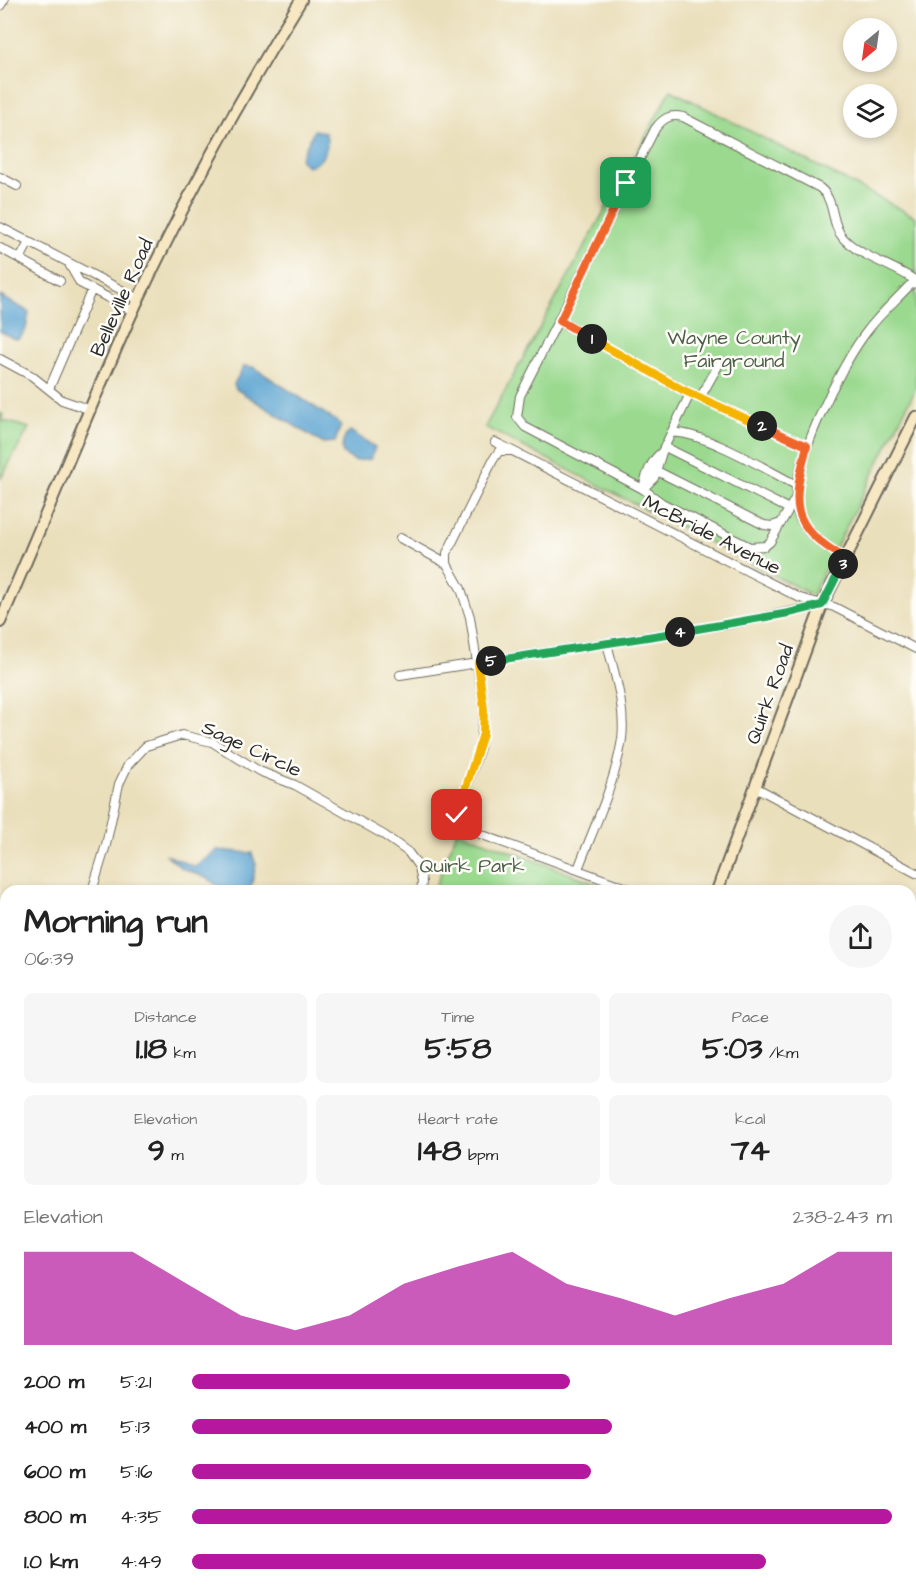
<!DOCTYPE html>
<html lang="en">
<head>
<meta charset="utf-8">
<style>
  :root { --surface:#fff; --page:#f6f6f6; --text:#222; --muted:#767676; --accent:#b5179e }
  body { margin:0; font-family:"Architects Daughter",sans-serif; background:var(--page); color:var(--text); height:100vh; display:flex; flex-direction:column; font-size:22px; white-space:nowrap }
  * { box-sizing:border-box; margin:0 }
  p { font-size:20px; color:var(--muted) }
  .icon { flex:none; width:33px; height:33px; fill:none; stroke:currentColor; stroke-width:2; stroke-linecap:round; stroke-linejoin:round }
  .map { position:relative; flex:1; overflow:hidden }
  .details { position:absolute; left:0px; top:885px; width:916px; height:711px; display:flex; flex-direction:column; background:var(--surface); border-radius:18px 18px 0 0; box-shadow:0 3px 9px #0003 }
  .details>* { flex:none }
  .needle { width:39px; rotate:209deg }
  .controls { position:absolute; left:843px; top:18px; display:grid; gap:12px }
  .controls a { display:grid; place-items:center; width:54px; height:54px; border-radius:50%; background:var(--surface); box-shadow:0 3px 9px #0003; font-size:30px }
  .pin { position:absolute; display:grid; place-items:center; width:51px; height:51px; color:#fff; margin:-26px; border-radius:12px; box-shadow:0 3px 9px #0006 }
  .km { position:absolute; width:30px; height:30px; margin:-15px; border-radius:50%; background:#222; color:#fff; font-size:16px; line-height:30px; text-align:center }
  .round { display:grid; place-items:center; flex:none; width:63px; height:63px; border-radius:32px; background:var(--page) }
  .overview { display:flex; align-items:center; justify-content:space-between; height:102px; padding:0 24px }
  h1 { font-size:33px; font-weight:700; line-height:45px }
  .metrics { display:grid; grid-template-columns:repeat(3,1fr); gap:9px; height:102px; padding:6px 24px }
  .metrics div { display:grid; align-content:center; border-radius:9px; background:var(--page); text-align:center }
  .metrics b { font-size:30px; font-weight:700 }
  .metrics small { font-size:16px; font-weight:400 }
  .metrics p { font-size:16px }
  .chart { height:168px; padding:12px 24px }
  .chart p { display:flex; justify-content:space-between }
  .chart svg { width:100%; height:108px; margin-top:6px; fill:var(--accent); opacity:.7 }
  ul { padding:0 24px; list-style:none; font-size:20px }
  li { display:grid; grid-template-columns:96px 72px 1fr; align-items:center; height:45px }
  li i { height:15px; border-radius:8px; background:var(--accent) }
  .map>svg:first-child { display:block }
  .green { fill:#9ad98e; stroke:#62825c; stroke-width:1.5 }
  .forest { fill:#7bb979; stroke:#537252; stroke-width:1.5 }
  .water { fill:#58a2d0; stroke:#42667e; stroke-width:1.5 }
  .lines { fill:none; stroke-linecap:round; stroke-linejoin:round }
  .stream { stroke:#58a2d0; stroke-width:2 }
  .street-casing { stroke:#6e6a5d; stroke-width:10 }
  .secondary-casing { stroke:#6e6a5d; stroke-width:14 }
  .street { stroke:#fff; stroke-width:8 }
  .secondary { stroke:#f7e8c3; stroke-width:10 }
  .split-1-casing { stroke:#fff; stroke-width:12 }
  .split-2-casing { stroke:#fff; stroke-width:12 }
  .split-3-casing { stroke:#fff; stroke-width:12 }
  .split-4-casing { stroke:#fff; stroke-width:12 }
  .split-5-casing { stroke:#fff; stroke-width:12 }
  .split-6-casing { stroke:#fff; stroke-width:12 }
  .split-1 { stroke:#f0652b; stroke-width:8 }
  .split-2 { stroke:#f5b400; stroke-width:8 }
  .split-3 { stroke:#f0652b; stroke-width:8 }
  .split-4 { stroke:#22a559; stroke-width:8 }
  .split-5 { stroke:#22a559; stroke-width:8 }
  .split-6 { stroke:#f5b400; stroke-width:8 }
  .labels { text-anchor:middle; stroke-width:5; stroke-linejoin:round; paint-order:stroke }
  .street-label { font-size:20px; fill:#2b2b2b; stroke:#fdfcf7 }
  .park-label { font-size:20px; fill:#4c5f49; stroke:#fdfcf7 }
</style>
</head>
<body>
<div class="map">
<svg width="916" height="1596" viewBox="0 0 916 1596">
  <rect width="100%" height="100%" fill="#fdfcf7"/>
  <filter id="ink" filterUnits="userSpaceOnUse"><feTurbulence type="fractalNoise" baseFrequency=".0167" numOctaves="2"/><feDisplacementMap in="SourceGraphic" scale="12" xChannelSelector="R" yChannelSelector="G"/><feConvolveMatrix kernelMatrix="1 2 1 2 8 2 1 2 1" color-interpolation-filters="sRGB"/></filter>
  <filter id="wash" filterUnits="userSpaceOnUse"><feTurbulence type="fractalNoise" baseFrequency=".008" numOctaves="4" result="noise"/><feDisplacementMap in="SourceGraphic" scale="24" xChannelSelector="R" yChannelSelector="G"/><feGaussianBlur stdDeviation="1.35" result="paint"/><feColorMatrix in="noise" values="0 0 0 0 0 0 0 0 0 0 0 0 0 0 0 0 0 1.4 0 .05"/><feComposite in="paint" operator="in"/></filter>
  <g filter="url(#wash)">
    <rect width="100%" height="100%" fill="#eadfbb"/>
    <path class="green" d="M671,90l245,127v171l-104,207 -327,-168z
      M0,413l3,2 -2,5 28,8 -28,50z
      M457,831l159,60h-182z
      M0,1081l6,4v25l-6,-8z
      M0,1137h6v60l-3,17 3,4v305l-6,2z
      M910,1237l6,4v287l-6,-3z"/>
    <path class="forest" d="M911,1032l5,3v215l-6,-5z
      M6,1523v67h904l1,-26 5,3v29h-916v-71z"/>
    <path class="water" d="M314,130l11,2c6,14 -1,32 -18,34l-7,-7z
      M0,296l29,16 -3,17 -6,9 -6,1 -14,-8z
      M244,366l9,1 82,53 6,5 -6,17 -13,1 -86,-54 -2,-5z
      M350,431l25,16 -4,12 -16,2 -12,-7c-2,-8 0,-17 7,-23z
      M217,850l35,3 4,12 -5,22 5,4h-32l-15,-12 -27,-11 -17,-14 30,13z"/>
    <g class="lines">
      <path class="stream" d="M335,1590l22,4 18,-4
        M415,1590l38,6
        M318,1596l3,-6
        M485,1596l12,-5 10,5"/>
    </g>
  </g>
  <g filter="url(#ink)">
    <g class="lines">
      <defs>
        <path id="street" d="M0,6l4,-6
          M0,177l17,9
          M0,227l139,72
          M0,248l60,33
          M20,259l9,-17
          M69,264l11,19 53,28
          M559,321l124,69 124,56
          M0,359l32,17 30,24 29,10
          M49,389l43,-100
          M700,398l19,-34
          M671,433c30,-3 98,38 127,53
          M495,442l305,156 34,9 82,42
          M665,447l124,62
          M512,451h-13l-6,9 -46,93v11l14,25 9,28 14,92 -4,39 -23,67 3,9 9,6 166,61
          M657,471l107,54 8,1 9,-3
          M643,489l11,-11 8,-26 28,-58
          M643,489c2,-12 8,-29 19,-37
          M796,497l-26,45 -5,4 -15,1 -88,-44 -19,-14 -118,-62 -8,-10 3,-21 135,-267c8,-11 15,-15 28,-12l137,71c16,13 10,35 23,50 19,20 51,27 73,43
          M400,538l47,26
          M845,558c-17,-10 -42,-26 -48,-47 -10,-40 45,-149 71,-181 12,-16 28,-30 41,-44l7,-4
          M400,675l330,-51 92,-19
          M755,787l161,86
          M578,869c16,-42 37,-85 44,-130 4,-32 -8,-66 -15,-96
          M92,891l14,-46 13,-61 9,-19 18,-19 36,-11 30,7 47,29 36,14 89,50 24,17 11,15 3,15 -1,9"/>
        <path id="secondary" d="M0,622c46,-105 88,-213 136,-318 49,-104 104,-206 165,-304
          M717,891l105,-286 94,-188
          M0,1064l6,3
          M910,1539l6,3"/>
      </defs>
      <use href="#street" class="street-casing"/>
      <use href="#secondary" class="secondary-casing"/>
      <use href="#street" class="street"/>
      <use href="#secondary" class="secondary"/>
    </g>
  </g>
  <g class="lines" filter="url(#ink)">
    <defs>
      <path id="split-1" d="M592,339l-32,-18 66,-138"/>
      <path id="split-2" d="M592,339l91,51 79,36"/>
      <path id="split-3" d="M762,426l45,20c-15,59 -19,79 38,112l-2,6"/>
      <path id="split-4" d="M680,632l109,-19 33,-8 21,-41"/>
      <path id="split-5" d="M491,661l189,-29"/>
      <path id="split-6" d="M457,815l26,-81 1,-25 -6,-46 13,-2"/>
    </defs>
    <use href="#split-1" class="split-1-casing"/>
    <use href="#split-2" class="split-2-casing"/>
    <use href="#split-3" class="split-3-casing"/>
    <use href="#split-4" class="split-4-casing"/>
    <use href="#split-5" class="split-5-casing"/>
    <use href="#split-6" class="split-6-casing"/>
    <use href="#split-1" class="split-1"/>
    <use href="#split-2" class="split-2"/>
    <use href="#split-3" class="split-3"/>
    <use href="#split-4" class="split-4"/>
    <use href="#split-5" class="split-5"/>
    <use href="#split-6" class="split-6"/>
  </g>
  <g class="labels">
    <g class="street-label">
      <text transform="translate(121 297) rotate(-66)" y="7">Belleville Road</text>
      <text transform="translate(712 534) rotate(27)" y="7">McBride Avenue</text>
      <text transform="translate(769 694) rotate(-70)" y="7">Quirk Road</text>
      <text transform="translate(252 748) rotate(25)" y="7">Sage Circle</text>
    </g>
    <g class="park-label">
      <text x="734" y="344">Wayne County<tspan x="734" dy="23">Fairground</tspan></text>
      <text x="472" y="872">Quirk Park</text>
    </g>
  </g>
</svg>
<div class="controls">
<a><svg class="needle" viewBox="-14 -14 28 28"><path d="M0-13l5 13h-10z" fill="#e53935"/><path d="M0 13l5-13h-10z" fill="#767676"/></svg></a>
<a><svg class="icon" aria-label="layers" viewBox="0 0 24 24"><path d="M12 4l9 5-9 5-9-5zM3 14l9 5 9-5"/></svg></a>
</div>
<div class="pin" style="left:626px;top:183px;background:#1e9e55"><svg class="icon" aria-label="arrive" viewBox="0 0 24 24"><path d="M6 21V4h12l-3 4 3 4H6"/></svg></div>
<div class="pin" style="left:457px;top:815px;background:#d93025"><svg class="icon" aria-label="check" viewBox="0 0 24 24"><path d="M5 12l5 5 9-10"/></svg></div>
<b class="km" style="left:592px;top:339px">1</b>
<b class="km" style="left:762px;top:426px">2</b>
<b class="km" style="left:843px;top:564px">3</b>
<b class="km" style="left:680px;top:632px">4</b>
<b class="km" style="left:491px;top:661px">5</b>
<section class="details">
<div class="overview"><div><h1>Morning run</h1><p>06:39</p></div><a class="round"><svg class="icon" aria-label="share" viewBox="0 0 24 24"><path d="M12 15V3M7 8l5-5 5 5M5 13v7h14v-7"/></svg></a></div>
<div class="metrics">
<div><p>Distance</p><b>1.18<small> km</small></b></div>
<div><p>Time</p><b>5:58</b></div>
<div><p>Pace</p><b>5:03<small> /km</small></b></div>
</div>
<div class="metrics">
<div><p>Elevation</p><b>9<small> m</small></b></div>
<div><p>Heart rate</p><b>148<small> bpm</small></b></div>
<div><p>kcal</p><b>74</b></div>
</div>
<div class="chart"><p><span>Elevation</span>238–243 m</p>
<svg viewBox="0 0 160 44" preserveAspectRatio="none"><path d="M0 44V6L10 6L20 6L30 19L40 32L50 38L60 32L70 19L80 12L90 6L100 19L110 25L120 32L130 25L140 19L150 6L160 6V44z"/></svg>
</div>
<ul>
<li><b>200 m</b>5:21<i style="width:54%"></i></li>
<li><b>400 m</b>5:13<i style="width:60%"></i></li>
<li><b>600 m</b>5:16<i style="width:57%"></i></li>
<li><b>800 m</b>4:35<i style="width:100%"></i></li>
<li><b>1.0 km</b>4:49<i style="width:82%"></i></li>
</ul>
</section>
</div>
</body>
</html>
